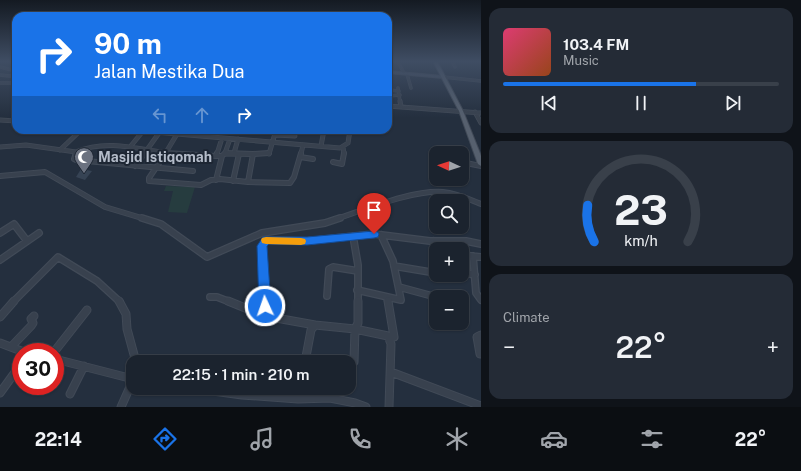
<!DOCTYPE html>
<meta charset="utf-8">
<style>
body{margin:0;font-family:"Public Sans",sans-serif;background:#242b36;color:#f1f3f6;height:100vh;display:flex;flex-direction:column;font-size:15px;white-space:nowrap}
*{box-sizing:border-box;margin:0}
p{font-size:13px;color:#a0a4aa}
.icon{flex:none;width:22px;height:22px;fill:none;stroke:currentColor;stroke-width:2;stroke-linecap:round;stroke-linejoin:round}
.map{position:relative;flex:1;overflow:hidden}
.side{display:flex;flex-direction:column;gap:8px;padding:8px;background:#0f1319;width:320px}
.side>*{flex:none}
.hud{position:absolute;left:12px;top:12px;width:380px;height:122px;border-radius:12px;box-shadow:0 1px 3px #0004,0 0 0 1px #39404a;background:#1a73e8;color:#fff;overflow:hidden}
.needle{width:26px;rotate:273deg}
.controls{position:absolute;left:429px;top:146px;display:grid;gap:8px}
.controls a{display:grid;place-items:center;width:40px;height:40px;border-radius:8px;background:#1b232e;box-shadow:0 1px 3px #0004,0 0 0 1px #39404a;font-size:20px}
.speed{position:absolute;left:12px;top:343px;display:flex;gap:8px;font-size:20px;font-weight:700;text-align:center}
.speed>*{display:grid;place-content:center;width:52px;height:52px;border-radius:50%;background:#1b232e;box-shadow:0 1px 3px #0004,0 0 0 1px #39404a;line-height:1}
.speed .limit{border:6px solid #d22;background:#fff;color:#111}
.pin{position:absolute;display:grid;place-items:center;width:34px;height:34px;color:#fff;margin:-41px -17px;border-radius:50% 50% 50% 0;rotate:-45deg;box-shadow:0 0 4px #0007}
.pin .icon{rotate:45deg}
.me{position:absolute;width:44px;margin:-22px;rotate:357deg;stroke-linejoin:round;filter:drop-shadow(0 0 3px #0008)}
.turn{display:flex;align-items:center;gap:14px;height:84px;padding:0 16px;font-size:18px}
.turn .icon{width:52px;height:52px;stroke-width:2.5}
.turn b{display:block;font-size:28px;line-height:34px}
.lanes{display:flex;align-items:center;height:38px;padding:0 16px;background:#0003;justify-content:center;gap:20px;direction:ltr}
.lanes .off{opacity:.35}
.big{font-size:30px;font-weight:600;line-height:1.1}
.side .card{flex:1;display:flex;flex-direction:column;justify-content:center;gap:6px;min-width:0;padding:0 14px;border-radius:12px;background:#242b36}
.side .dial{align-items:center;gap:0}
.dial svg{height:104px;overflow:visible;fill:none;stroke:#39404a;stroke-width:7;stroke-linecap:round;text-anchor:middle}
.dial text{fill:#f1f3f6;stroke:none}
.song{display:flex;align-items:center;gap:12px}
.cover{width:48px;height:48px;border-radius:6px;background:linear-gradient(135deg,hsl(340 70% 55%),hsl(20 70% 35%))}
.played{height:4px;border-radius:2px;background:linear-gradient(90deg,#1a73e8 70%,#39404a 70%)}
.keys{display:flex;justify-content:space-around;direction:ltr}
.heat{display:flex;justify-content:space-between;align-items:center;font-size:22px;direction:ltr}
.trip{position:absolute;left:126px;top:355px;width:230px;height:40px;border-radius:12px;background:#1b232e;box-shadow:0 1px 3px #0004,0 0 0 1px #39404a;font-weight:600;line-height:40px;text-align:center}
.tabs{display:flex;height:64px;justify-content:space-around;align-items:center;background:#0b0e12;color:#a0a4aa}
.tabs .icon{width:28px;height:28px}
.tabs .current{color:#1a73e8}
.tabs b{font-size:18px;color:#f1f3f6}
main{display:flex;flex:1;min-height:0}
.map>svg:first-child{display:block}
.green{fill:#263c3f}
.building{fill:#364354}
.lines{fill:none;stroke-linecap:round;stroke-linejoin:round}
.minor-far4-casing{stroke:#414a57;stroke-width:3.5}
.minor-far3-casing{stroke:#414a57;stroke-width:5}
.minor-far2-casing{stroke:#414a57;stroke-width:6}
.minor-far1-casing{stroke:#414a57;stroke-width:8}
.minor-casing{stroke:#414a57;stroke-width:9}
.secondary-casing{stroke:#414a57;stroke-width:2}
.primary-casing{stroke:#414a57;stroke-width:2}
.minor-far4{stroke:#38414e;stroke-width:2.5}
.minor-far3{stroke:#38414e;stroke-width:3.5}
.minor-far2{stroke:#38414e;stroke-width:4}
.minor-far1{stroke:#38414e;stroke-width:5.5}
.minor{stroke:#38414e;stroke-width:7}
.secondary{fill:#465061;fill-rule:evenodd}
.primary{fill:#56606e;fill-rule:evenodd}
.route{fill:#1a73e8;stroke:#114b97}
.slow{fill:#f59e0b}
.labels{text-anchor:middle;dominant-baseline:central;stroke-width:4;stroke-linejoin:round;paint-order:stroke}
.poi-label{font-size:14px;font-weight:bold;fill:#b4bcc9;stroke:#1d2633;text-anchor:start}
</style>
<main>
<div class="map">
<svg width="481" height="407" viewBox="0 0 481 407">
<rect width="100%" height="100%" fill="#242f3e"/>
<path class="green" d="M166 186 195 187 187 213 168 212 173 191H164Z"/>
<path class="building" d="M81 169 92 171 85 180 76 177Z"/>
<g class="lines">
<defs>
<path id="minor-far4" d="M392 61 398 62 404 73
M452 61 455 67
M0 67 16 71
M407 74 411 88
M0 75 10 76 16 73
M443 77 481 81
M0 83H16
M398 88 400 102
M388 90 399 91
M388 96 400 95"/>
<path id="minor-far3" d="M400 101 401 107
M388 106 481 113
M475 112 481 123
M0 120 16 121
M130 130 340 148 348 143 350 130
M275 135 295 136
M321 146 324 130
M0 147 26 145 76 152 75 154
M130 147 143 131
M343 147 344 154
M60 150 81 130
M76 152C107 138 142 150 175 154
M225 153 230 139
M234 153 238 139
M144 154 159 133
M165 154 177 134
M217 154 222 138
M224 154H249
M269 154 276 130
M301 154 303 145"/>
<path id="minor-far2" d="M76 153 74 159 76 160 193 171
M166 153 149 178V181L201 185 211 180 220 179 248 182 290 183 294 177 301 153
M166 153 216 156 217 153
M216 156H222L225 153 253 154
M300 157 313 159
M333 162 342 164 344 153
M466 163 481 166
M135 166 145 153
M0 176 45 172 105 207 145 219
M216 180 222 156
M233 181 239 154
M248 182 253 154 269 153
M336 219C367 209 412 190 443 192 456 193 469 199 481 204"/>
<path id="minor-far1" d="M142 218 161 224 207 257 262 233 325 223 340 218
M0 233 14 224 27 241
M353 236 358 265V302
M433 241 437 249
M462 255 481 257
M473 256 476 293 481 300
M0 260 39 233
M394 266 436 273
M462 272 475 275
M399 287 436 297
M357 290 401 300 393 261 381 235
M327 296 329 269 333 267 358 271
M210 297H217L230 302
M387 297 388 302
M13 302 58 257 97 281 120 302
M264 302 262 246 266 240 307 241 374 234 430 241H466L481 244"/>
<path id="minor" d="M119 301 126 314 127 329 136 362
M228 301 265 316 315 325
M264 301 265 316
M388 301 394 337 390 338
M0 317 14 301
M0 343 24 352
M11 347 31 326 33 323 31 319 34 316
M54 352 87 310
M480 354 477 337 481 335
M55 359 133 379
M305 362 311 330 315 325 355 329 388 336 391 344 389 407
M354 362 355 329 358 323V301
M391 372 481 406
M191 388 242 395 298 399 330 398 355 403 366 407
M0 393 21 364
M70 394 84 366
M298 399 300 388
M121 407 133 380"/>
<path id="secondary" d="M388 71 443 76 445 77 443 78 388 73Z"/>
<path id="primary" d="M433 61H437L463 111 481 156V166L478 164 459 111Z"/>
</defs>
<use href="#minor-far4" class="minor-far4-casing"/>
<use href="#minor-far3" class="minor-far3-casing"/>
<use href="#minor-far2" class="minor-far2-casing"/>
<use href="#minor-far1" class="minor-far1-casing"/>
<use href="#minor" class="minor-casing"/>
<use href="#secondary" class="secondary-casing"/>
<use href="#primary" class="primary-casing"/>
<use href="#minor-far4" class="minor-far4"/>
<use href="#minor-far3" class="minor-far3"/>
<use href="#minor-far2" class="minor-far2"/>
<use href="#minor-far1" class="minor-far1"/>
<use href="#minor" class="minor"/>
<use href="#secondary" class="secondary"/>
<use href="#primary" class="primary"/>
</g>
<linearGradient id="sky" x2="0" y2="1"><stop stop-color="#141a22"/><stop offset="0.52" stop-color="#3f4d63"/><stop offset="1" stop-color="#3f4d63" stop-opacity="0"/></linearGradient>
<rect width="481" height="118" fill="url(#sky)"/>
<path class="route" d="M374 231 378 232 379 234 378 237 374 238 307 245 269 244 267 246 271 306 269 310 265 312 260 310 259 306 257 246 263 237H307Z"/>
<path class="slow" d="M266 237 301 238 305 239 306 241 305 244 301 245 266 244 262 243 261 240 262 238Z"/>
<defs>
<symbol id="mosque-pin" viewBox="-11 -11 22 30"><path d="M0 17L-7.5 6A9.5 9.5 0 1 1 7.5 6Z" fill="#6b7280" stroke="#1d2633"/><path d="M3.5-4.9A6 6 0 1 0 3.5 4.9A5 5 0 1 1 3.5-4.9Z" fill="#fff"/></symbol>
</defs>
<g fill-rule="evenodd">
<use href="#mosque-pin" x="73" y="146" width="22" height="30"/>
</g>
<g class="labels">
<g class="poi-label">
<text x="98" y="157">Masjid Istiqomah</text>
</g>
</g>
</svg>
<div class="controls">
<a><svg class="needle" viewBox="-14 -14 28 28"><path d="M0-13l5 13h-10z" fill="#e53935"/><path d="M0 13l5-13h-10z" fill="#a0a4aa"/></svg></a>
<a><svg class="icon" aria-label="search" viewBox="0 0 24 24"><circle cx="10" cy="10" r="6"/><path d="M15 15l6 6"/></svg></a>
<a>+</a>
<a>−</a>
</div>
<div class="speed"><div class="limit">30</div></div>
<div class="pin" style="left:374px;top:234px;background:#d93025"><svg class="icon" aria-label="arrive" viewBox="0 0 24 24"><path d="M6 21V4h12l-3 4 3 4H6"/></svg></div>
<svg class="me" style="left:265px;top:306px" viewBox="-20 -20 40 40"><circle r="17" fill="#1a73e8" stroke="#fff" stroke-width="3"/><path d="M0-11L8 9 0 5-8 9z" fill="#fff"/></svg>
<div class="trip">22:15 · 1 min · 210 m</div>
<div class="hud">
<div class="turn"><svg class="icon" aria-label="right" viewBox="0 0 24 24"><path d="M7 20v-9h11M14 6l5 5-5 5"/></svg><div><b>90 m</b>Jalan Mestika Dua</div></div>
<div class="lanes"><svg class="icon off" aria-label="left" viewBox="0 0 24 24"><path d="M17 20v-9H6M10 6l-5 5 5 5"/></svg><svg class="icon off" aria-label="ahead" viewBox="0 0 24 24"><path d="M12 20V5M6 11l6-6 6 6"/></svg><svg class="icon" aria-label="right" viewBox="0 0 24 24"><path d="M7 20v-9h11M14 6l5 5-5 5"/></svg></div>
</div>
</div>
<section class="side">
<div class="card">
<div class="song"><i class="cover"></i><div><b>103.4 FM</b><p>Music</p></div></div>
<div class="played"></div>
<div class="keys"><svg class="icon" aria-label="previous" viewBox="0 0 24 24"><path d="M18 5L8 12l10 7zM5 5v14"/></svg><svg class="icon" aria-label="pause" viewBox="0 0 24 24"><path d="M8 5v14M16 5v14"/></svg><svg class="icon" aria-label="next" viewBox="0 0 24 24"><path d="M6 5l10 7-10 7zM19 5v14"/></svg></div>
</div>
<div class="card dial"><svg viewBox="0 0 100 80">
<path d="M14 69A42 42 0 1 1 86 69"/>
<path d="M14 69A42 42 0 0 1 9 41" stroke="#1a73e8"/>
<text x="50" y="56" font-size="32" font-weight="700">23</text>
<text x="50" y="72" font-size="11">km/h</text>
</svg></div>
<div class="card"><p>Climate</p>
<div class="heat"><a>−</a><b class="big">22°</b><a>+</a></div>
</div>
</section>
</main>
<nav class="tabs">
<b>22:14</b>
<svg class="icon current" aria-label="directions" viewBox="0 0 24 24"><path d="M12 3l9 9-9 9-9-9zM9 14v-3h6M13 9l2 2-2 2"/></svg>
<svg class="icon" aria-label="music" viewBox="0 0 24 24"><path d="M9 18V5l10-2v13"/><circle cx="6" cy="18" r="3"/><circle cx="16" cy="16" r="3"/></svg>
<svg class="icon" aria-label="phone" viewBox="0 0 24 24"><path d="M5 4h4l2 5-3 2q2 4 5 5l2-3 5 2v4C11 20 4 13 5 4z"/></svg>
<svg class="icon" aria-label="climate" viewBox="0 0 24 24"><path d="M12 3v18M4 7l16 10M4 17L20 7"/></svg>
<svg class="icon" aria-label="car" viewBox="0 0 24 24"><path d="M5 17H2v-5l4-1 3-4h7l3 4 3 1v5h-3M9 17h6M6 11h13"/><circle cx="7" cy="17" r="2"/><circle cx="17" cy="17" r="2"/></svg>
<svg class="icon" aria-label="filters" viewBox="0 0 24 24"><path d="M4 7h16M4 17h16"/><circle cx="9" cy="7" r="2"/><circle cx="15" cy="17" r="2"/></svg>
<b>22°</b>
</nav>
